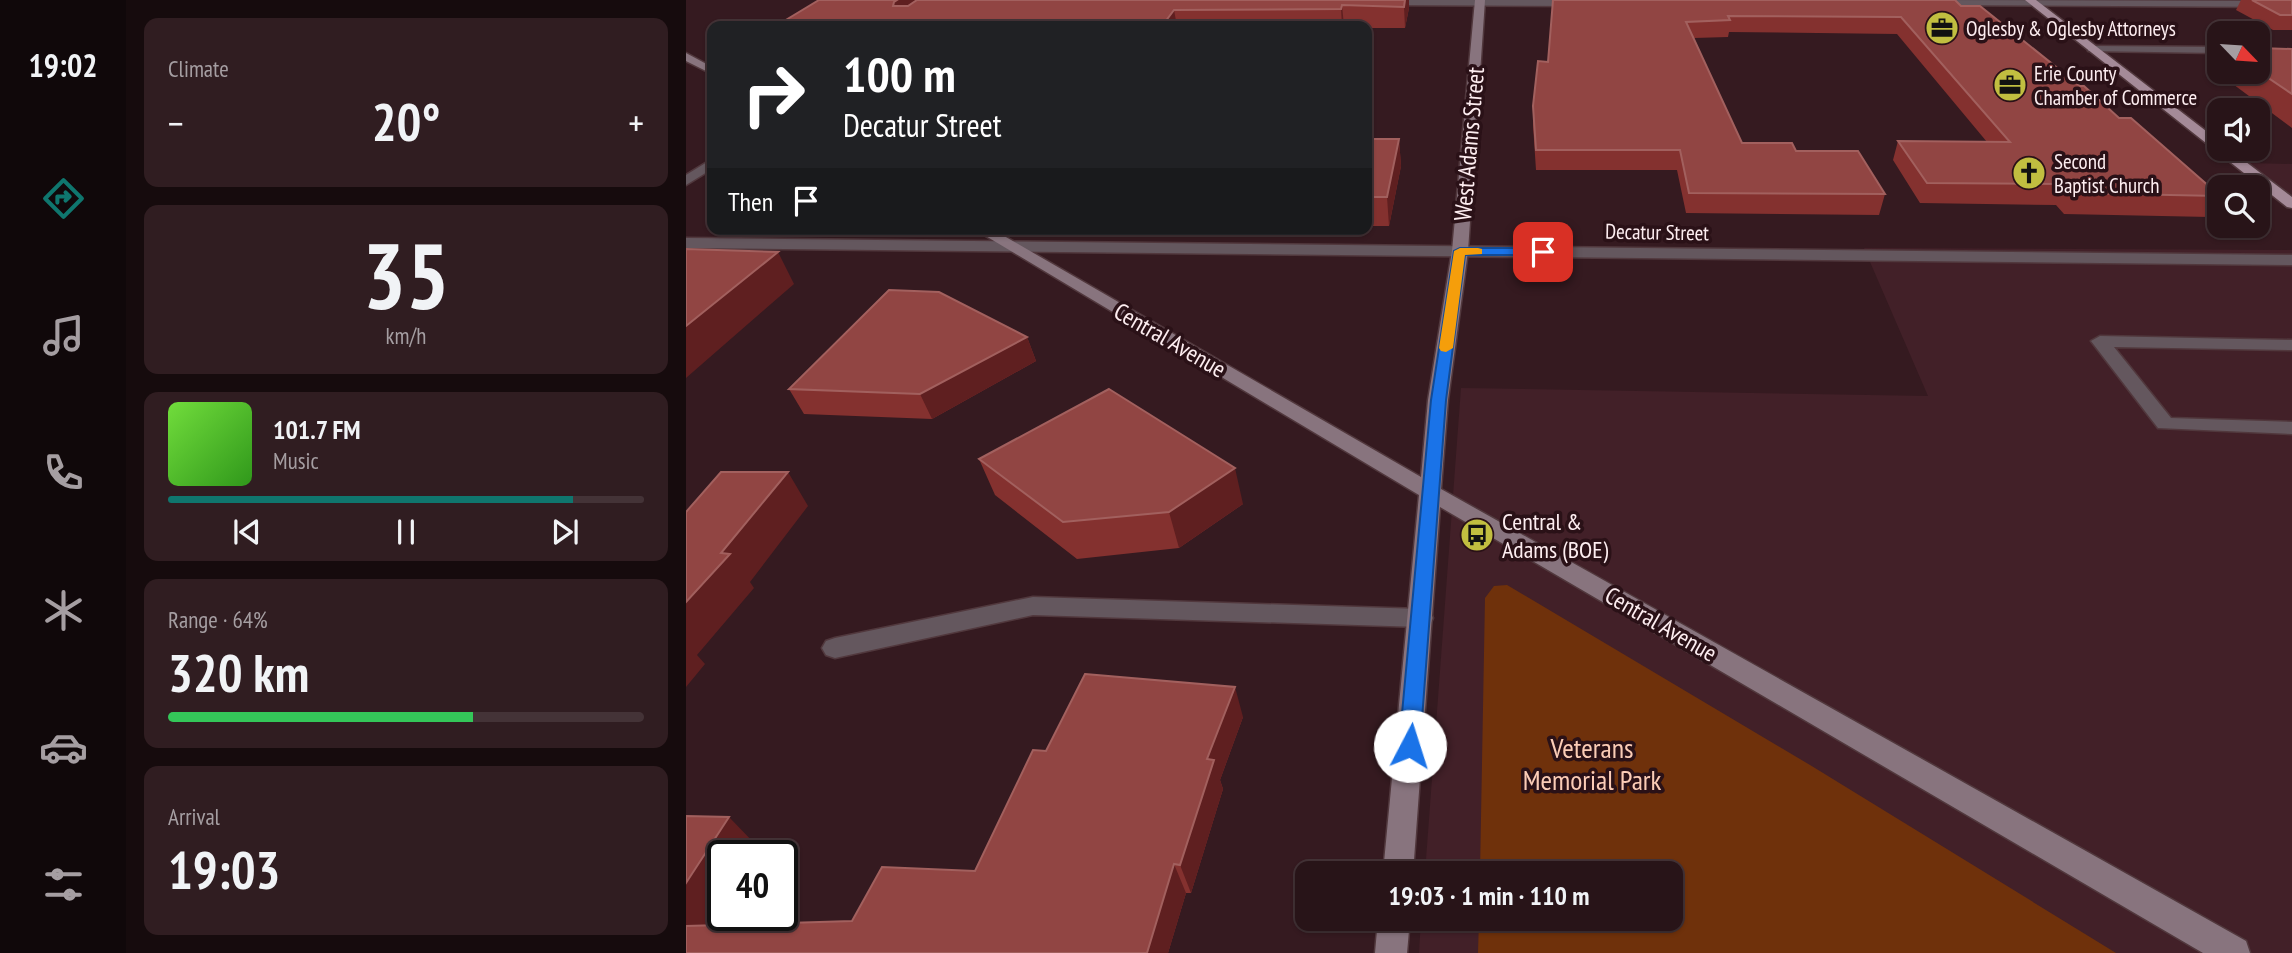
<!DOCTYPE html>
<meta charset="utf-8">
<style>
body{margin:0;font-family:"PT Sans Narrow",sans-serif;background:#301d21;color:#f1f3f6;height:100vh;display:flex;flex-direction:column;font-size:26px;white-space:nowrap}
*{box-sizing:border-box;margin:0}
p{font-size:23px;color:#a59ea2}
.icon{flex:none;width:38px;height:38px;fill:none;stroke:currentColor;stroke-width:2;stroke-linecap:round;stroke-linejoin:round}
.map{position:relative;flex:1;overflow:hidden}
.side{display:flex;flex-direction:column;gap:18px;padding:18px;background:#160b0d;width:560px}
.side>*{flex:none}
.hud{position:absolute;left:21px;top:21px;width:665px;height:214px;border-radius:14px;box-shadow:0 2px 5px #0004,0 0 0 2px #443337;background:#202124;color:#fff;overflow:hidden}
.needle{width:46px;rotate:115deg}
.tools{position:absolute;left:1521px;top:21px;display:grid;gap:14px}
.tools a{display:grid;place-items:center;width:63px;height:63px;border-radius:14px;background:#281418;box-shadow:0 2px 5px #0004,0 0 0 2px #443337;font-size:35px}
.speed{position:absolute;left:21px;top:840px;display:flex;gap:14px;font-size:35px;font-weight:700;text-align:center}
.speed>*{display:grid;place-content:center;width:91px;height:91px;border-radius:50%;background:#281418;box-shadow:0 2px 5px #0004,0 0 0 2px #443337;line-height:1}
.speed .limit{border:4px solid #111;border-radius:10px;background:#fff;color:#111}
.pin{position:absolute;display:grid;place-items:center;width:60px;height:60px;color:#fff;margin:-30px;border-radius:14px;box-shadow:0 4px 10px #0006}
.me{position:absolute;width:77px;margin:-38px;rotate:5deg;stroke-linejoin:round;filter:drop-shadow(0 0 5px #0008)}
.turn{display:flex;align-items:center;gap:24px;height:147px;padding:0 21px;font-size:32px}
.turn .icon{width:91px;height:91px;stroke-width:2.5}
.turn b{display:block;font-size:49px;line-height:60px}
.then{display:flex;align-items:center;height:66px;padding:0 21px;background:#0003;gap:14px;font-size:26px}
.big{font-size:52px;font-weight:700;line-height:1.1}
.side .card{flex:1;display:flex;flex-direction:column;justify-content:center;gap:10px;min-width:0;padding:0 24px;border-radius:14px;background:#301d21}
.side .dial{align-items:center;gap:0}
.dial b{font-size:91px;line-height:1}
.song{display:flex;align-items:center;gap:21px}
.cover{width:84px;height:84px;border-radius:10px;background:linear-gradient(135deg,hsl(100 70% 55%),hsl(110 70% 35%))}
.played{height:7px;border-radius:4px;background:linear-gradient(90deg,#0f766e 85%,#443337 85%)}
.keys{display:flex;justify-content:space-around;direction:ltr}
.heat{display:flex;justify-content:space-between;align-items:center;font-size:38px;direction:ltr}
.charge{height:10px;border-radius:5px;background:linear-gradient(90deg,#34c759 64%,#443337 0)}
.trip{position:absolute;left:609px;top:861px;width:388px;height:70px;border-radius:14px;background:#281418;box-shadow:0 2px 5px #0004,0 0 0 2px #443337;font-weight:700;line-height:70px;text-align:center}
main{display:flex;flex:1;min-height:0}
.dock{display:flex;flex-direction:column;width:126px;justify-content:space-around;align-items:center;background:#10080a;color:#a59ea2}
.dock .icon{width:49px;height:49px}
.dock .selected{color:#0f766e}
.dock b{font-size:32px;color:#f1f3f6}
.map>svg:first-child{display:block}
.built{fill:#422028}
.green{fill:#6f310b}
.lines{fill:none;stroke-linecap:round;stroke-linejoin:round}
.lane-casing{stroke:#51383d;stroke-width:3}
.street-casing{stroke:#51383d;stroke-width:3}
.secondary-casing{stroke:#51383d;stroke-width:3}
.primary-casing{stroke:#51383d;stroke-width:3}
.lane{fill:#64575e;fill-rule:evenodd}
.street{fill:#64575e;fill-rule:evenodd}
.secondary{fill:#88747e;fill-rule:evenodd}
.primary{fill:#a48a98;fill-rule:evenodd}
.wall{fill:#84312f}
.shaded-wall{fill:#5f1f20}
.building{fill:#914543;stroke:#a2605e;stroke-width:2}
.route{fill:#1a73e8;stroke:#114b97;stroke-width:2}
.slow{fill:#f59e0b}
.labels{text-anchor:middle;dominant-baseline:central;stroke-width:7;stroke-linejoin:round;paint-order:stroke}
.far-poi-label{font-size:21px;fill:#fdedf0;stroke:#2a1117;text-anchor:start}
.far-street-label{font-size:21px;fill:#fdedf0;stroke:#2a1117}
.street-label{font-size:24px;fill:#fdedf0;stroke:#2a1117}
.poi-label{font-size:24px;fill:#fdedf0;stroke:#2a1117;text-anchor:start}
.near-park-label{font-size:28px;fill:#fbccb6;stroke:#2a1117}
</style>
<main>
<nav class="dock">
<b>19:02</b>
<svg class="icon selected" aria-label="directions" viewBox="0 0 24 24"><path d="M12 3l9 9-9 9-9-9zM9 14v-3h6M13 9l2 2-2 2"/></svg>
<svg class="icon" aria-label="music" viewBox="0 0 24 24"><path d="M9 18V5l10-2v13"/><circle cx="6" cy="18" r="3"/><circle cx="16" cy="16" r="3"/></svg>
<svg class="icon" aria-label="phone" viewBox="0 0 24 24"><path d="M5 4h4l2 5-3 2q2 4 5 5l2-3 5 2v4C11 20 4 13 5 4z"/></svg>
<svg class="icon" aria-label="climate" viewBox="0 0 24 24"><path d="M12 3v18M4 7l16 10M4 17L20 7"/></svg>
<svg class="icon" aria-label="car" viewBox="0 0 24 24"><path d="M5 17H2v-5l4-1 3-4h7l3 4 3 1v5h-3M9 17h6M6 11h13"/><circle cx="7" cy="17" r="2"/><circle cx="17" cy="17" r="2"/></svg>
<svg class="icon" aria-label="filters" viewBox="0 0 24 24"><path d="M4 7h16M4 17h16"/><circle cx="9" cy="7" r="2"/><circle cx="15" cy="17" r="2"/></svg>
</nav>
<section class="side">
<div class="card"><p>Climate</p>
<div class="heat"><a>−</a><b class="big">20°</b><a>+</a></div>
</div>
<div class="card dial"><b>35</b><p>km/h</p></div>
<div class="card">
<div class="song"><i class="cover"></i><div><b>101.7 FM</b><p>Music</p></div></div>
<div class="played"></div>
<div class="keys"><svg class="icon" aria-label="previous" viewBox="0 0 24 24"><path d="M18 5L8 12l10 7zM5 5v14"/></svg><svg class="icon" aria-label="pause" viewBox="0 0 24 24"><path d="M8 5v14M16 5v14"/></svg><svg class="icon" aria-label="next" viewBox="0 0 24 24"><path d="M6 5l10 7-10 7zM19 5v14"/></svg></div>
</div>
<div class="card"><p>Range · 64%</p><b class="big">320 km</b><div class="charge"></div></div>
<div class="card"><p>Arrival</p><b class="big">19:03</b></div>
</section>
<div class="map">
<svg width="1606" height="953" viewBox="0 0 1606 953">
<rect width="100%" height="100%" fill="#351a20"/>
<path class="built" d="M1562 163 1606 164V197Z
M1178 248 1606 250V953H733L735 919H985V873H739L775 388 1242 396Z"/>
<path class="green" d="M821 585 1124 765 1430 953H792L793 919H985V873H794L799 598 808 586Z"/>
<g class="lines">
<defs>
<path id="lane" d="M1406 46 1533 47V53L1402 51V47Z
M1414 336 1606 340V350L1428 347 1485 418 1606 422V434L1472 428 1405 341Z
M347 597 735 609 744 611 747 618 744 625 735 627 347 615 149 658 140 655 136 648 140 641 149 638Z"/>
<path id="street" d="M692 0H894L899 3 894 6 695 5 692 4Z
M1242 0 1606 1V7L1245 5 1242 4Z
M26 159V169L0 185V175Z
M0 238 1606 255V265L0 248Z"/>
<path id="secondary" d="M789 0H799L782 251 762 400 755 489 1560 941 1564 953H1517L754 507 727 873H697L733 495 288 229H306L735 477 742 400 766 251Z
M0 53 26 67V74L0 61Z
M692 919H724L721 953H689Z"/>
<path id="primary" d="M1339 0H1350L1533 141V149H1543L1606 197V208L1601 207Z"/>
</defs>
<use href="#lane" class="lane-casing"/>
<use href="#street" class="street-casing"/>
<use href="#secondary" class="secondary-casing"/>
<use href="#primary" class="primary-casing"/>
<use href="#lane" class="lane"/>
<use href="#street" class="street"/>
<use href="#secondary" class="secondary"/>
<use href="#primary" class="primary"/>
</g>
<path class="wall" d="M133 0H723V8L719 28H681V26H90Z
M867 0 1275 6 1433 118 1533 195V199L1524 217 1378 214 1370 205 1234 203 1207 160 1212 141 1301 142 1211 34 1043 32 1042 37 1008 38 1056 143 1110 151 1199 194 1193 215 1000 213 991 170H850L847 125V106L862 62Z
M1555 0H1606V30H1587L1550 10Z
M1572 48 1606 49V128L1528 70 1533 60V72H1572Z
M681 139H713L715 166 703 226H681Z
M341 337 350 361 246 419 118 414 103 389Z
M293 459 557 504 493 548 391 559 309 495Z
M557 717 534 780 537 789 505 893H500L482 953H0L71 846 22 925 166 921 289 871 360 751Z"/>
<path class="shaded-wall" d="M211 0H249L215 24 207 6 208 2Z
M719 0H723V8L719 28 718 7Z
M656 5 658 26H656L655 9Z
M488 10 491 26H476Z
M713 139 715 166 703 226 701 197Z
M92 252 108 284 0 378V326Z
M341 337 350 361 246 419 234 394Z
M549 468 557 504 493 548 483 512Z
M102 472 122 506 64 582 68 588 11 655 19 664 0 687V602L35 553Z
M549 687 557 717 534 780 537 789 505 893 494 865 521 759Z
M43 817 71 846 65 856H37V901L5 953 0 950V883Z
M488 864 500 893 482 953H461Z"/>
<path class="building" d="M133 0H211L208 2 207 6H222L231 0H719L718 7 656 5 655 9 488 10 476 26H90Z
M867 0H1269L1275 6H1294L1394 86H1398L1433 118H1445L1533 195V196L1386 193 1378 184 1241 183 1212 141 1324 142 1215 17 1042 16 1044 20 1000 22 1056 143H1106L1110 151H1172L1199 194 1003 193 994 150H850L847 106 852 61 862 62Z
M1566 0H1606V15H1594Z
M1572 48 1606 49V94L1572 71Z
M681 139H713L701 197H681Z
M0 249 92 252 0 326Z
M203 290 253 292 341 337 234 394 103 389Z
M423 389 549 468 483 512 377 522 293 459Z
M35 472H102L35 553 44 554 0 602V512Z
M399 674 549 687 521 759 528 760 494 865 488 864 461 953H0V926L166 921 196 867 289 871 347 750 360 751Z
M0 816 43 817 0 883Z"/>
<path class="route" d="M857 248 863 252 861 255H779L760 400 734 746 731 752 724 754 716 752 713 746 745 400 768 251 774 248Z"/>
<path class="slow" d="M792 248 796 249V254L779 255 767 348 760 352 755 351 753 348 768 251 774 248Z"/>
<defs>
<symbol id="office-disc" viewBox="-11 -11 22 22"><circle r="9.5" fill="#c1be40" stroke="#2a1117"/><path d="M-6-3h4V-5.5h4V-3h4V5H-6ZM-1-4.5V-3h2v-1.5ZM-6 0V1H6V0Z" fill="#111"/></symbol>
<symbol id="church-disc" viewBox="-11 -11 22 22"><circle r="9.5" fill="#c1be40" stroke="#2a1117"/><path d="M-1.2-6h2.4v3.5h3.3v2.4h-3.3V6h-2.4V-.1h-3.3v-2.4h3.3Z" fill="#111"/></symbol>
<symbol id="bus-disc" viewBox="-11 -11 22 22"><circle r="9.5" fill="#c1be40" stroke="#2a1117"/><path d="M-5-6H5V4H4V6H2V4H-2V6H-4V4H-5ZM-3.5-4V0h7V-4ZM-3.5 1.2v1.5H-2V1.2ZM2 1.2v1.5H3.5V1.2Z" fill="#111"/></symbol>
</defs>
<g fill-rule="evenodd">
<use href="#office-disc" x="1237" y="9" width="38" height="38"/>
<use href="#office-disc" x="1305" y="66" width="38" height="38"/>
<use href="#church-disc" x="1324" y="154" width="38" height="38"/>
<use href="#bus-disc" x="772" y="516" width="38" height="38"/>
</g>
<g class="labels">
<g class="far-poi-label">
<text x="1280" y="28">Oglesby &amp; Oglesby Attorneys</text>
<text x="1348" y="73">Erie County<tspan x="1348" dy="24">Chamber of Commerce</tspan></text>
<text x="1368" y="161">Second<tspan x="1368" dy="24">Baptist Church</tspan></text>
</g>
<g class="far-street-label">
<text transform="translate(971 232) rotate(1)">Decatur Street</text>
</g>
<g class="street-label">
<text transform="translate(783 144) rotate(-85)">West Adams Street</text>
<text transform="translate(484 340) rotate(30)">Central Avenue</text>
<text transform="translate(975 624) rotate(30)">Central Avenue</text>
</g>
<g class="poi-label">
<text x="816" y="521">Central &amp;<tspan x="816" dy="28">Adams (BOE)</tspan></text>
</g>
<g class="near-park-label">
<text x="906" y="747">Veterans<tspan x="906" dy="32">Memorial Park</tspan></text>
</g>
</g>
</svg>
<div class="tools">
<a><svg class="needle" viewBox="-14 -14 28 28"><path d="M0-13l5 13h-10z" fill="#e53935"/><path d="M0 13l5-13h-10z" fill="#a59ea2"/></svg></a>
<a><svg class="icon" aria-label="sound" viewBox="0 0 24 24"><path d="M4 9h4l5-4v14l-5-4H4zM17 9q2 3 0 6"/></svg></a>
<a><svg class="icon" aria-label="search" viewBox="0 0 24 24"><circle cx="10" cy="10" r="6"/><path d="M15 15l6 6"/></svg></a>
</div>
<div class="speed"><div class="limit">40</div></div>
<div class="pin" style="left:857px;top:252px;background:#d93025"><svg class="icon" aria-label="arrive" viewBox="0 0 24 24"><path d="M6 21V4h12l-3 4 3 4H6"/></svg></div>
<svg class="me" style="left:724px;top:746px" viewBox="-20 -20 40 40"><circle r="19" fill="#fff"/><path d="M0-13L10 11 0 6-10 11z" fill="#1a73e8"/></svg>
<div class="trip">19:03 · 1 min · 110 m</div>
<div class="hud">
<div class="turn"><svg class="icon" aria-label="right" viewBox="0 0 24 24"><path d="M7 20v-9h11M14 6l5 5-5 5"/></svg><div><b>100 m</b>Decatur Street</div></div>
<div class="then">Then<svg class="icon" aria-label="arrive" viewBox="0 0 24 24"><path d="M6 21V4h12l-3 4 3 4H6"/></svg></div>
</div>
</div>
</main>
